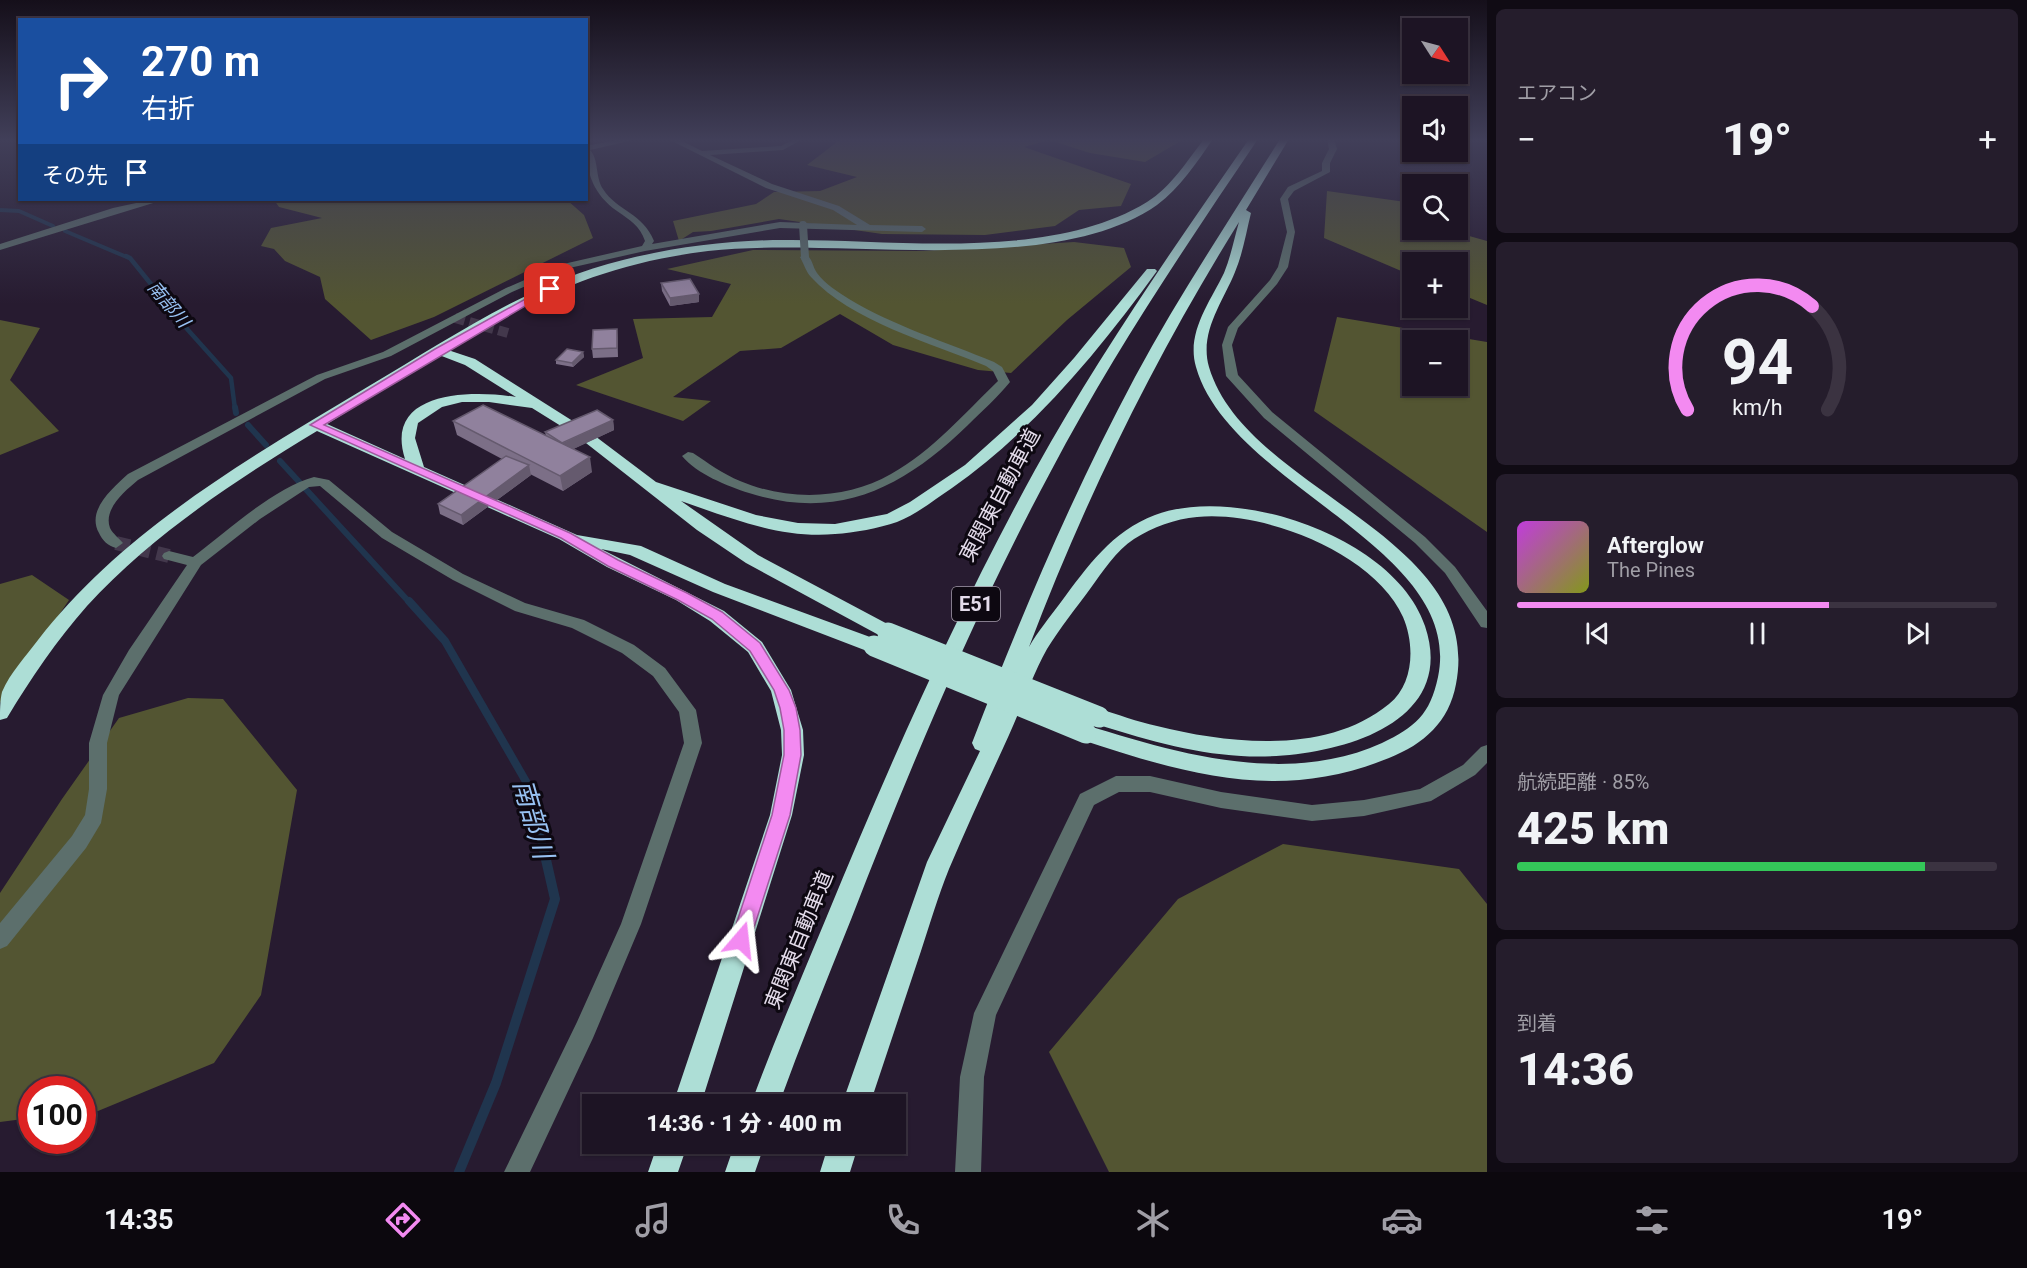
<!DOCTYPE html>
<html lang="ja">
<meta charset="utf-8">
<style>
body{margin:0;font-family:Roboto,"Noto Sans JP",sans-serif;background:#251d2c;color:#f1f3f6;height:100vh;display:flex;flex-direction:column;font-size:22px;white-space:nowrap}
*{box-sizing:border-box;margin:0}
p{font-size:20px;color:#a09ea6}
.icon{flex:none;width:33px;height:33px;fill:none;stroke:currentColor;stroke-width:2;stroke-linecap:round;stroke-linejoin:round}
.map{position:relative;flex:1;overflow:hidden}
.panel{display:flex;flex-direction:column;gap:9px;padding:9px;background:#100b14;width:540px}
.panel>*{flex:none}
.guide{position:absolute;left:18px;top:18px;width:570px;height:183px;border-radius:0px;box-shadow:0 2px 4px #0004,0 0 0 2px #3b3341;background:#1a4fa0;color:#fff;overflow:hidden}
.needle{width:39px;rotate:126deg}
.fabs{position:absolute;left:1402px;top:18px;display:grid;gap:12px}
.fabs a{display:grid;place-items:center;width:66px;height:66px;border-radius:0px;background:#1d1424;box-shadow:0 2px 4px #0004,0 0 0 2px #3b3341;font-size:30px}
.speed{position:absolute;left:18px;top:1076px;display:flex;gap:12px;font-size:30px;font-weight:700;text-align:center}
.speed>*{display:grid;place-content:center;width:78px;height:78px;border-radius:50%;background:#1d1424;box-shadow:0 2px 4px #0004,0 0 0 2px #3b3341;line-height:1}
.speed .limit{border:9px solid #d22;background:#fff;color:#111}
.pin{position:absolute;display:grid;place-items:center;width:51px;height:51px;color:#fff;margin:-26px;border-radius:12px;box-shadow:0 3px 9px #0006}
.me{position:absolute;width:66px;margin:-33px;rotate:17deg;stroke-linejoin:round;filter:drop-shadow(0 0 4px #0008)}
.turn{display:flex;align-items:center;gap:21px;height:126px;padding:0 24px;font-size:27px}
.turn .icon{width:78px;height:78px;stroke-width:2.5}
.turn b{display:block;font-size:42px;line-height:51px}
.then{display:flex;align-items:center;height:57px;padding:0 24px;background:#0003;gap:12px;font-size:22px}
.big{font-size:45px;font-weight:800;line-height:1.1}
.panel .card{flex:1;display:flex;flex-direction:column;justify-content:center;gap:9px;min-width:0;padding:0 21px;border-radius:9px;background:#251d2c}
.panel .dial{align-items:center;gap:0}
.dial svg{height:156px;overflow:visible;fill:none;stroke:#3b3341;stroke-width:7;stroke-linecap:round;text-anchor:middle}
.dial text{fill:#f1f3f6;stroke:none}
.song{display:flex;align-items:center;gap:18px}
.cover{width:72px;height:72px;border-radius:9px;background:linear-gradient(135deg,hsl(290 70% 55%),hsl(70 70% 35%))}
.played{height:6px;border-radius:3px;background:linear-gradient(90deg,#f38af1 65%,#3b3341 65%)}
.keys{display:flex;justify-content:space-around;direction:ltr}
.heat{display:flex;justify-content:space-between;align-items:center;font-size:33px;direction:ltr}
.charge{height:9px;border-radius:4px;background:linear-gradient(90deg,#34c759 85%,#3b3341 0)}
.trip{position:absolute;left:582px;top:1094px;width:324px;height:60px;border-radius:0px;background:#1d1424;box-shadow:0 2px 4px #0004,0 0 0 2px #3b3341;font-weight:800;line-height:60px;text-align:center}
.dock{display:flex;height:96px;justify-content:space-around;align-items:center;background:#0c080e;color:#a09ea6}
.dock .icon{width:42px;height:42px}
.dock .current{color:#f38af1}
.dock b{font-size:27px;color:#f1f3f6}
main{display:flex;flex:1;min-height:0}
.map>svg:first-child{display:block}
.forest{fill:#535532;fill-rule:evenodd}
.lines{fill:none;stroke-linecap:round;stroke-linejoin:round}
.stream-far4{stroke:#20354e;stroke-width:4}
.stream-far3{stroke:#20354e;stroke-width:4.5}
.stream-far2{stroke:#20354e;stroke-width:6}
.stream-far1{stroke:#20354e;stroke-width:8}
.stream{stroke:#20354e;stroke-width:10}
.minor-tunnel-far1{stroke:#43384c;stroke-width:10;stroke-dasharray:10 5;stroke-linecap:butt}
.minor-tunnel{stroke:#43384c;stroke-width:14;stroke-dasharray:14 7;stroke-linecap:butt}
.minor{fill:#5c6f6c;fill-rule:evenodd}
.highway{fill:#added6;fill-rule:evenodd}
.minor-bridge{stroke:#5c6f6c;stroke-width:8}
.highway-bridge{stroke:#added6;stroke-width:21}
.wall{fill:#7c6f87}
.shaded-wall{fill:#655a6e}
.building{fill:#90819d;stroke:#655a6e;stroke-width:1.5}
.route{fill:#f38af1;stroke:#9e5a9d;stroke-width:1.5}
.labels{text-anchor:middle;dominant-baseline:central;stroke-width:6;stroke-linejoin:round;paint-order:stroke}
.far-water-label{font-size:18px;font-style:italic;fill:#98c2f3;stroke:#0d0811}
.shield{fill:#0d0811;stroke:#a49caa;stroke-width:1.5}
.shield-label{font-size:20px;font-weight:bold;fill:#e4dceb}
.street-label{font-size:21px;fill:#e4dceb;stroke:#0d0811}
.near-water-label{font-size:27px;font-style:italic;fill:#98c2f3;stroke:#0d0811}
</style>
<main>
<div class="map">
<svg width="1487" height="1172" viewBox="0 0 1487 1172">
<rect width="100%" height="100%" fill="#271b30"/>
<path class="forest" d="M841 139H1184L1145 162 1090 153 1049 140 1024 147 1131 184 1121 206 1079 210 1055 226 985 235 882 234 779 219 711 231 693 232 679 241 673 221 756 204 774 192 820 191 857 177 807 165Z
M1327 191 1413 203V230H1448L1487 241V305L1458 293V262H1413V276L1324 238Z
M274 200H567L584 215 593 238 434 317 371 340 325 299 320 277 285 261 274 249 261 246 271 228 322 218 279 207Z
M1074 242 1124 248 1131 267 1067 320 1011 373 978 370 893 345 840 314 781 348 740 351 673 397 711 401 683 421 576 385 643 358 633 319 712 317 731 284 667 269 753 250 923 251Z
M1337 317 1487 342V532L1314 411ZM1458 340V386H1413V340Z
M0 320 40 328 10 380 59 431 0 455Z
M32 575 69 600 0 703V584Z
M188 698 223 699 297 790 261 995 214 1063 98 1111 83 1113 82 1089H32L31 1118 0 1122V893L62 799 119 718Z
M1283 844 1459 869 1487 904V1172H1109L1049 1052 1178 899Z"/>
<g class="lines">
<path class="stream-far4" d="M0 210 19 211 53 226
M65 231 129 258"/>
<path class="stream-far3" d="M126 256 130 258 188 330 231 378 235 409"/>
<path class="stream-far2" d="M235 407 236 413
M248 425 266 445
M280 461 410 603"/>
<path class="stream-far1" d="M409 601 445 641 528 785 544 852"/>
<path class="stream" d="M459 1172 496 1083 555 899 544 851"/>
<path class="minor-tunnel-far1" d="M455 318 508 333"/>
<path class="minor-tunnel" d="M116 543 169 556"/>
<path class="minor" d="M621 139H638L590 150C599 159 595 177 603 189 617 211 643 213 654 241L652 244 780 222 857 225 833 210 766 188 668 139H678L702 151 781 146 794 139H803L783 150 710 155 772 184 839 206 870 225 922 226 926 229 922 232 780 228 645 251 565 269 512 292 391 356 325 379 138 480C125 491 103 509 110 528 113 534 119 538 123 543L116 548C108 546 102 540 99 533 86 510 113 488 128 474L317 375 383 352 506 288 559 265 642 246 645 241C640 226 630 220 617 211 594 195 586 173 586 146Z
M1327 139H1334L1337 149 1330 163V172L1294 191 1288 199 1295 232 1288 267 1277 284 1238 328 1232 345 1238 375 1272 412 1425 537 1455 567 1487 611V628L1481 627 1445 573 1415 543 1264 418 1226 376 1222 345 1228 327 1270 280 1278 267 1287 232 1280 199 1288 187 1322 171V163L1329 149Z
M150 200H163L0 250V244L113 208Z
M805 254C813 258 812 266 817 273 825 284 838 292 849 299 894 326 946 342 994 362L1002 367 1010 382C998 397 982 411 968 425 905 486 840 522 749 493 727 486 697 474 682 456L688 452 693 453C708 463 723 474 740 481 787 501 846 500 891 474 932 451 964 414 998 381L993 371 986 366C933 344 849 320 811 277 806 272 804 264 800 257Z
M314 477 329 480 392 532 463 574 525 603 584 620 634 645 665 668 696 710 702 743 641 924 593 1038 530 1172H504L577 1022 621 924 684 743 679 712 653 676 622 653 572 628 515 611 453 580 382 538 320 486 309 487 260 519 201 565 119 695 107 743V789L101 823 86 848 7 946 0 949V923L72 836 85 815 89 789V743L103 695 129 650 187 565 164 559 162 556 164 553 169 551 193 557C226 532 275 487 314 477Z
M1487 745V763L1475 775 1431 801 1364 816 1312 821 1221 808 1150 792H1119L1094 805 996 1015 984 1077 981 1172H955L960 1077 974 1013 1080 794 1116 776H1150L1221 792 1312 805 1364 800 1420 789 1463 765 1481 747Z"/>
<path class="highway" d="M1204 139H1213C1197 162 1180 188 1157 205 1051 279 836 236 708 251 604 264 536 296 448 350L475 359 587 430 656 482 756 515 798 523 835 524 887 514 910 502 965 465 1032 405 1074 358 1147 269H1155L1157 271C1099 351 1033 431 952 488 934 500 917 514 897 522 879 528 854 533 835 534 782 539 730 518 681 501L758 555 895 628 897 633 895 638 888 640 746 563 697 530 577 436 532 408 489 402H462L442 407 418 423 415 438 424 467 577 535 641 546 725 584 881 641 884 646 881 651 874 653 867 651 713 592 630 555 601 549 724 611 762 642 791 690 803 730 804 755 792 815 701 1104H673L770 815 782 755 781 730 771 691 748 652 710 621 676 600 607 567 559 539 317 431C236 480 152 535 87 606 57 640 31 678 7 718L0 720C0 711 0 700 2 692 10 673 26 656 38 640 124 529 251 457 369 386 451 338 529 283 623 260 675 247 730 240 784 240 895 239 1049 262 1147 202 1171 187 1187 161 1204 139ZM439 355 465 365 516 397C472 390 383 390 405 459L327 424Z
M1249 139H1258C1185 247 1112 355 1051 471 974 614 911 765 852 917 827 979 802 1041 779 1104H751C774 1041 801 979 827 916 889 765 956 614 1035 470 1099 355 1174 247 1249 139Z
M1280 139H1289L1246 210 1251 213C1246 233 1243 253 1235 272 1223 302 1199 332 1209 367 1246 492 1485 534 1456 684 1449 722 1424 744 1389 758 1279 803 1186 774 1079 739L1075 733 1079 727 1086 725C1179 754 1287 786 1382 743 1415 727 1430 715 1438 677 1465 547 1230 487 1196 367 1186 333 1210 302 1224 273 1231 256 1234 239 1239 222 1155 357 1085 499 1029 647 1038 631 1050 617 1061 602 1087 567 1112 531 1155 515 1237 484 1396 538 1425 626 1461 733 1316 761 1241 756 1189 753 1141 738 1092 723L1089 717 1092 711 1099 709C1118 714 1137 722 1157 726 1229 744 1327 755 1389 704 1414 684 1415 645 1403 617 1375 553 1263 510 1197 517 1175 519 1153 527 1134 539 1116 551 1103 571 1090 589 1076 608 1060 628 1047 649 1032 676 1022 706 1009 735 989 779 968 824 949 869 938 896 930 924 921 951 904 1002 887 1053 870 1104H842L927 862 980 751 975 749 972 743C1020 618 1072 495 1135 377 1179 295 1231 218 1280 139Z
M658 1143H688L678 1172H648Z
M735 1143H765L755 1172H725Z
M829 1143H859L850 1172H820Z"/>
<path class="minor-bridge" d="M803 225 805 257"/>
<path class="highway-bridge" d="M888 633 1099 717
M874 646 1086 733"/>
</g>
<path class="wall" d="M661 283 699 294V302L670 306 662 291Z
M618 338V357L593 358 592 349Z
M583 352 584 357 573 367 556 364V360Z
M613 420 614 430 573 449 592 472 563 491 530 474 531 475 463 525 440 514 438 504 502 459 457 435 453 421 546 436 545 432Z"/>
<path class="shaded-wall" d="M699 294V302L670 306V298Z
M617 329 618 338V357L617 348Z
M583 352 584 357 573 367 572 363Z
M613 420 614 430 563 454 561 444Z
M590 457 592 472 563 491 560 476Z
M529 465 531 475 463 525 461 515Z"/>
<path class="building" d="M690 279 699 294 670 298 661 283Z
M617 329V348L592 349 593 330Z
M567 349 583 352 572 363 556 360Z
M483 405 590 457 560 476 453 421Z
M597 410 613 420 562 443 545 432Z
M506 456 529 465 461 515 438 504Z"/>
<linearGradient id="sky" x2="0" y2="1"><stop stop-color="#150f1a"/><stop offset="0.46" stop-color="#413f59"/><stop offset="1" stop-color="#413f59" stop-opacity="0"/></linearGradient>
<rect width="1487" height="304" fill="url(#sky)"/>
<path class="route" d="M547 287 554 289 324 425 570 533 618 560 687 593 722 612 760 643 789 690 796 708 800 730 801 755 790 815 750 940 748 947 741 949 734 947 731 940 772 815 784 755V730L780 708 774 690 750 651 712 619 678 600 608 566 561 538 310 425 435 349Z"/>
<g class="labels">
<g class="far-water-label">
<text transform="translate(169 304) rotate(50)">南部川</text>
</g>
<rect class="shield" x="952" y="587" width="48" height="34" rx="4.5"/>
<g class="shield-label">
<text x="976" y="604">E51</text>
</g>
<g class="street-label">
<text transform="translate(1000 495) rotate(-62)">東関東自動車道</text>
<text transform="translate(799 940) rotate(-68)">東関東自動車道</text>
</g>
<g class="near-water-label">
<text transform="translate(533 819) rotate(74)">南部川</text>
</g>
</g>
</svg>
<div class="fabs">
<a><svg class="needle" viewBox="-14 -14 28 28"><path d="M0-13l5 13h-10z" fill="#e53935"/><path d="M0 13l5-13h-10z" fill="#a09ea6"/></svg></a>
<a><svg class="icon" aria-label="sound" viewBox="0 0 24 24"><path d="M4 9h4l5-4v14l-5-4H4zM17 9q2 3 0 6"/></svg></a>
<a><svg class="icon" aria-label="search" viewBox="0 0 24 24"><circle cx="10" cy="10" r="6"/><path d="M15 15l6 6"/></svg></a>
<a>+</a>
<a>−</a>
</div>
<div class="speed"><div class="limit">100</div></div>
<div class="pin" style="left:550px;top:289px;background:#d93025"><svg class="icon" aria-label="arrive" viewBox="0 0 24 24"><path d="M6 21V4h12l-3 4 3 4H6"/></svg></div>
<svg class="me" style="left:741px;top:940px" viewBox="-20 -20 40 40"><path d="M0-17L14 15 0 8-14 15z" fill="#f38af1" stroke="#fff" stroke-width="4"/></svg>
<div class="trip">14:36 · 1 分 · 400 m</div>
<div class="guide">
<div class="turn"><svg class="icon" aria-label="right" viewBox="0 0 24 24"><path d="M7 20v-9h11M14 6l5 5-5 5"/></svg><div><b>270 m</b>右折</div></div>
<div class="then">その先<svg class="icon" aria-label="arrive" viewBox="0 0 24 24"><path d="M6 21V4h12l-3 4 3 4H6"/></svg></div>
</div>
</div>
<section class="panel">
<div class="card"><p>エアコン</p>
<div class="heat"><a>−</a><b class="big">19°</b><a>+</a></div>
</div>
<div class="card dial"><svg viewBox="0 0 100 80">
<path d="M14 69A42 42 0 1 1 86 69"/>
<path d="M14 69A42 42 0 0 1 78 16" stroke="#f38af1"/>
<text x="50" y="56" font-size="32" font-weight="700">94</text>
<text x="50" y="72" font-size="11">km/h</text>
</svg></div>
<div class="card">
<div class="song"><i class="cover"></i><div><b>Afterglow</b><p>The Pines</p></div></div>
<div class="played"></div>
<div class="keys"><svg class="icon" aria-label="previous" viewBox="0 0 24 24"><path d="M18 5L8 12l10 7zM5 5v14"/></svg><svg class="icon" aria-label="pause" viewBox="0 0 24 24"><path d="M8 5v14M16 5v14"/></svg><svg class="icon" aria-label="next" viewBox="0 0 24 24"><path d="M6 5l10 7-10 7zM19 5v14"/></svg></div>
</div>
<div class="card"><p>航続距離 · 85%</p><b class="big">425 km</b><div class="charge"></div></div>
<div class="card"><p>到着</p><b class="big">14:36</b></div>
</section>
</main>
<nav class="dock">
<b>14:35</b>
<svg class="icon current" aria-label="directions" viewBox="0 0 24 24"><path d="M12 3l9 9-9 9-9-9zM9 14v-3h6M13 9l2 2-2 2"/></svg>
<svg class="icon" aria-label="music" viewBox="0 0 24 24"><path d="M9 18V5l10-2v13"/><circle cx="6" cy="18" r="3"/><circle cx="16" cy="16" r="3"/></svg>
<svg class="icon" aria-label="phone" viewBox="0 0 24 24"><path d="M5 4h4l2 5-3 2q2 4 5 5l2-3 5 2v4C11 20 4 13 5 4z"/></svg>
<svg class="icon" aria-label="climate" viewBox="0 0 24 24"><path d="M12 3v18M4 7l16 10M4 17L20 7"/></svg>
<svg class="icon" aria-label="car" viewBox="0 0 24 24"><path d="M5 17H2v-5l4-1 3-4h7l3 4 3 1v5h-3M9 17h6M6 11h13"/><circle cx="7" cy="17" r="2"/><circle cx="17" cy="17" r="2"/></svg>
<svg class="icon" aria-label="filters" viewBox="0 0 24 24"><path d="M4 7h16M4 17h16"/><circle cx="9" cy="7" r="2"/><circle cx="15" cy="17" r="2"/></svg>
<b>19°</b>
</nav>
